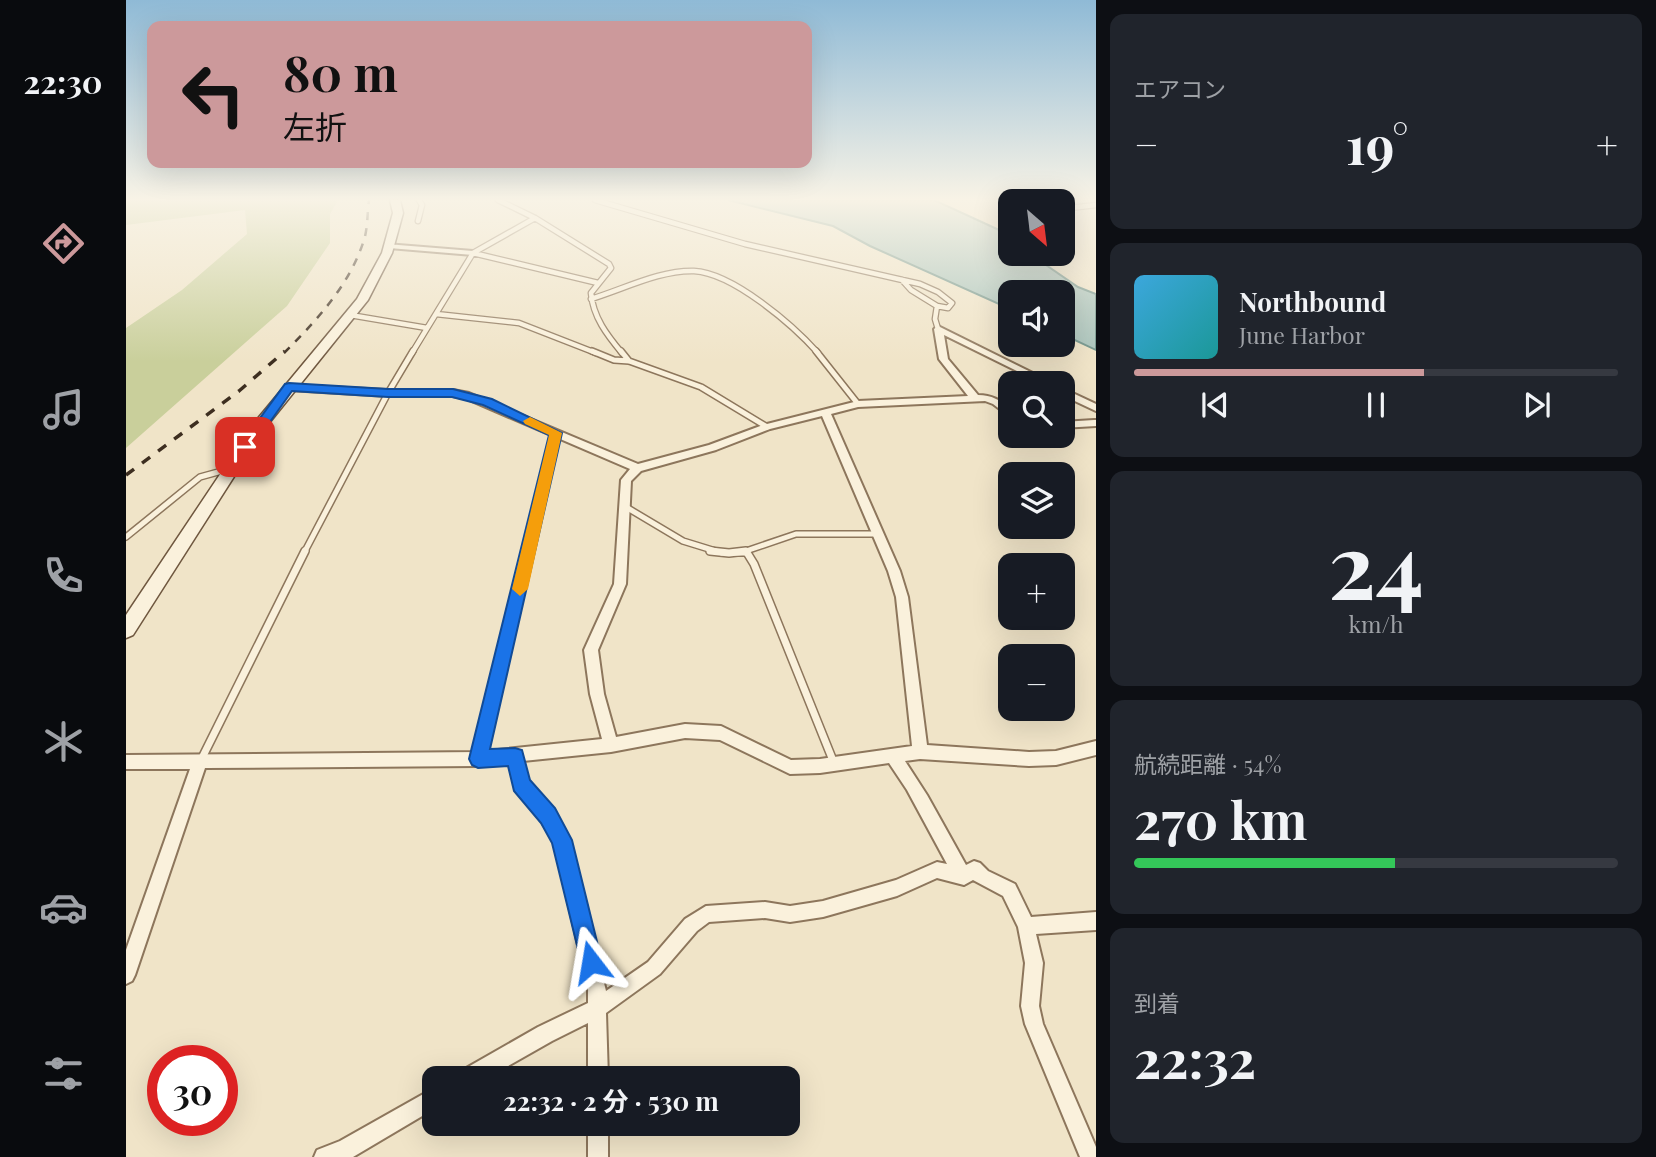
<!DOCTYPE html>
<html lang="ja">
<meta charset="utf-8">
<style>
body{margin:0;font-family:"Playfair Display","Noto Sans JP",serif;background:#20242c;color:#f1f3f6;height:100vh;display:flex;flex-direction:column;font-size:26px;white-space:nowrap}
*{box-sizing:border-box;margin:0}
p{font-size:23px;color:#9ea1a6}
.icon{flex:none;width:38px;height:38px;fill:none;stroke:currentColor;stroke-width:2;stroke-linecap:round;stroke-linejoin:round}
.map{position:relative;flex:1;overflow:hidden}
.side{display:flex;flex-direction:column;gap:14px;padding:14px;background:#0d0f14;width:560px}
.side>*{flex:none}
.guide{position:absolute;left:21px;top:21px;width:665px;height:147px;border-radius:14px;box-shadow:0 7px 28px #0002;background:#cc999b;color:#111;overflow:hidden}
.needle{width:46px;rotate:152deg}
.buttons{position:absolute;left:872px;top:189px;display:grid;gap:14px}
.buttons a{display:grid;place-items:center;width:77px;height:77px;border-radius:14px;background:#171b24;box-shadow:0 7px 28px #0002;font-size:35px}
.speed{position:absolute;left:21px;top:1045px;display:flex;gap:14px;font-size:35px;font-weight:700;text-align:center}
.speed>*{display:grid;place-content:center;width:91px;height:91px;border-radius:50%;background:#171b24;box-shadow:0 7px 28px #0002;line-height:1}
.speed .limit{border:10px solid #d22;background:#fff;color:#111}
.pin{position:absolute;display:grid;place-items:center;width:60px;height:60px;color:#fff;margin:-30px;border-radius:14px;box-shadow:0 4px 10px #0006}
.me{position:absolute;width:77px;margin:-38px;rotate:346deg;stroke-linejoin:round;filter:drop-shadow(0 0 5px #0008)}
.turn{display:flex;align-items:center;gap:24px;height:147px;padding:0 21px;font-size:32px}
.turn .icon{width:91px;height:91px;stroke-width:2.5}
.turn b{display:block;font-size:49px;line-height:60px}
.big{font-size:52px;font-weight:700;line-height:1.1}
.side .card{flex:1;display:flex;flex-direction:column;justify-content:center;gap:10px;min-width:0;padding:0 24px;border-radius:14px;background:#20242c}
.side .dial{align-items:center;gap:0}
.dial b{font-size:91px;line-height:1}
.song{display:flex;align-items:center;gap:21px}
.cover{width:84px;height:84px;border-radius:10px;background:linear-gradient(135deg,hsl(200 70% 55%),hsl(180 70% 35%))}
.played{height:7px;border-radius:4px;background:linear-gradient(90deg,#cc999b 60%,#363941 60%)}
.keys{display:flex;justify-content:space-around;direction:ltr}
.heat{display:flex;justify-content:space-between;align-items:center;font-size:38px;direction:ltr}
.charge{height:10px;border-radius:5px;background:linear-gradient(90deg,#34c759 54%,#363941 0)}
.trip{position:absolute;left:296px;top:1066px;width:378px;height:70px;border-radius:14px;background:#171b24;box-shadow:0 7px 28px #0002;font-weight:700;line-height:70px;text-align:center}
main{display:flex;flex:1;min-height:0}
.menu{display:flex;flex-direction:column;width:126px;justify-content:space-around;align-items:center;background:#090b0e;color:#9ea1a6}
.menu .icon{width:49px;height:49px}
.menu .active{color:#cc999b}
.menu b{font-size:32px;color:#f1f3f6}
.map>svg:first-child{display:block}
.green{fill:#c9cf9b}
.water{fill:#a9c4bc;stroke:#6f938a;stroke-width:2}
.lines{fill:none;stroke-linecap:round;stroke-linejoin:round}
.service-far2-casing{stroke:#8d765c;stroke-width:7}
.service-far1-casing{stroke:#8d765c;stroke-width:8}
.service-casing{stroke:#8d765c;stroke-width:10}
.minor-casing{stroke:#8d765c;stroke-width:4}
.secondary-casing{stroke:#6f573f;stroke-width:3}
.service-far2{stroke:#faf1dc;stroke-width:4.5}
.service-far1{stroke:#faf1dc;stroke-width:5}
.service{stroke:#faf1dc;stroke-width:7}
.minor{fill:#faf1dc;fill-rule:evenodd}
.secondary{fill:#faf1dc;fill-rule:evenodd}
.rail-far1{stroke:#3d2e20;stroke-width:2.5;stroke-dasharray:8 8;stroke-linecap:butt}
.rail{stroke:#3d2e20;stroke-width:3.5;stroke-dasharray:10 10;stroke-linecap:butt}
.route{fill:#1a73e8;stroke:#114b97;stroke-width:2}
.slow{fill:#f59e0b}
</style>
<main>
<nav class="menu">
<b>22:30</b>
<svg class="icon active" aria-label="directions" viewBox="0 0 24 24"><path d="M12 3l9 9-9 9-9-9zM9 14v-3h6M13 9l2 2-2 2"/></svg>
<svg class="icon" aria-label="music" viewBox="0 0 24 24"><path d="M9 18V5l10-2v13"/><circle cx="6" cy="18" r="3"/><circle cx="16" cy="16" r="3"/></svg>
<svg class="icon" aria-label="phone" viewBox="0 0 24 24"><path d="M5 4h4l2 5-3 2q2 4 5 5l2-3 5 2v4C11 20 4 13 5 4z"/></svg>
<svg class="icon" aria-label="climate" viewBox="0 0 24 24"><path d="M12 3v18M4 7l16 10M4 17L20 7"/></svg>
<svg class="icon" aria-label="car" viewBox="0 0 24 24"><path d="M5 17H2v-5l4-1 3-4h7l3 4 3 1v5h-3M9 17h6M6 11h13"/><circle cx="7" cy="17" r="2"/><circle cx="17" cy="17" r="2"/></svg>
<svg class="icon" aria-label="filters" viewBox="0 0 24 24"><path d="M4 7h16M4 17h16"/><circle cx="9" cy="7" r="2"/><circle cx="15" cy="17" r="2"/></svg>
</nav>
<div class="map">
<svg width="970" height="1157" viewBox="0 0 970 1157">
<rect width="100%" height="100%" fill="#f0e4c8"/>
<path class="green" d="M0 200H212L204 214V243L161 306 0 448V328L56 290 121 234 119 210 0 225Z"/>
<path class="water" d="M602 200H808L884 235V254H904L952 287 970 294V350L936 334V292H884V309L744 246 707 226Z"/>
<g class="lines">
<defs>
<path id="service-far2" d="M372 200 409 218 483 264 485 268 465 293C467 317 481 335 496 353
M469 200 619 244 794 284 812 292 826 303 822 308 811 306
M936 209 970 205
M292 221 296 205 293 200
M347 253 472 283
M776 280 785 290 811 306 809 319 812 329
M465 299C498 289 534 270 568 271 607 273 667 325 692 353
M310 314 393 323 470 353
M224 315 301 328
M286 353 347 253 409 218"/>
<path id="service-far1" d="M466 351 488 360 503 361 575 387 641 427
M495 351 503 361
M690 351 732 404
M500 507 557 541 596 553
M0 537 74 477 103 469
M620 551 670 534H752
M178 553 262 393 287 351
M402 553 430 433
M608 553H621"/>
<path id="service" d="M584 551 603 553 620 551 628 564 708 763
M353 757 402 551
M74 762 179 551"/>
<path id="minor" d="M260 244 347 251 351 253 347 255 263 248 259 246Z
M812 326 927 383H915L818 335 822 359 852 395C866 395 874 400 884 409V417L867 404 859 401 732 407 705 414 774 571 782 597 801 745 903 752 930 751 970 741V755L930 765 903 766 794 759 779 761 801 795 840 865 848 861 854 863 862 871 889 884 905 917 970 912V930L910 934 917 963 913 1006 917 1024 970 1147V1157H954L899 1024 895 1006 899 963 892 927 877 896 847 880 838 885 811 878 771 896 697 917 664 922 639 918 583 922 571 931 534 974 480 1013 482 1078H462V1023L426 1041 361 1078H332L335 1071 412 1027 462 1003V987L428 842 416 822 390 790 383 763 352 766 79 768 9 975 6 981 0 984V950L64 769H0V755L352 752 476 739 464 694 458 650 488 584 495 480 504 469 341 399 327 396H262L163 390 160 389V385L262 390H327L343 393 512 464 583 445 637 425 732 401 842 396 813 359 808 329ZM696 416 762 571 770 597 786 746 694 759 665 760 595 726 559 724 490 737 478 694 472 650 500 584 505 481 515 471 590 450 644 429ZM559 738 594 740 664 774 694 773 763 763 781 790 821 864 811 862 770 880 697 901 664 906 639 902 580 906 559 919 522 962 480 991 443 840 428 810 402 781 397 761 485 752Z
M936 388 970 404V411L936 395Z
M968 420H970V426L936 428V422Z
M308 1088V1109L227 1157H188L191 1150 214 1141Z
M462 1124H482V1157H462Z"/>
<path id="secondary" d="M264 200H274L277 213 266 253 242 300 139 428 7 635 0 638V615L129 422 231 299 256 253 267 213Z"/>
</defs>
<use href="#service-far2" class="service-far2-casing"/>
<use href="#service-far1" class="service-far1-casing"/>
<use href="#service" class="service-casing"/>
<use href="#minor" class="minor-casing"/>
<use href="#secondary" class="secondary-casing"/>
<use href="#service-far2" class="service-far2"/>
<use href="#service-far1" class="service-far1"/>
<use href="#service" class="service"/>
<use href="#minor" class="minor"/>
<use href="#secondary" class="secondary"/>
<path class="rail-far1" d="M158 353C190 321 222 287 237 243 242 230 241 214 243 200"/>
<path class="rail" d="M0 475 113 391 159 351"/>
</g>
<linearGradient id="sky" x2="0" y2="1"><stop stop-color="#8fbad6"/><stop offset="0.55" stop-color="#f8f3e6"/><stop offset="1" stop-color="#f8f3e6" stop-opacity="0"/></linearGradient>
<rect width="970" height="362" fill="url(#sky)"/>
<path class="route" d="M163 383 262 389H327L366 399 436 433 364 749 389 748 396 750 404 780 429 808 446 840 476 962 473 970 465 974 457 970 426 843 415 823 388 791 382 766 352 768 346 765 343 759 423 435 357 405 326 397H262L166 391 124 450H115V444L159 384Z"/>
<path class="slow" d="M404 417 436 433 402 589 394 596 386 589 423 435 399 424 397 421Z"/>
</svg>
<div class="buttons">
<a><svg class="needle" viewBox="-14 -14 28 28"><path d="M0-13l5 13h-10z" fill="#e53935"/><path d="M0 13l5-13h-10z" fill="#9ea1a6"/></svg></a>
<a><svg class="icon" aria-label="sound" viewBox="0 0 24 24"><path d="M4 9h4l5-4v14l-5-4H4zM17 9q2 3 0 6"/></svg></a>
<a><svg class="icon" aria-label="search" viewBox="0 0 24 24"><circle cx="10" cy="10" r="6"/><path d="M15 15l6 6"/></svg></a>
<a><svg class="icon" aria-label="layers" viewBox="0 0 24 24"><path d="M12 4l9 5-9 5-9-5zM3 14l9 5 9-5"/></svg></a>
<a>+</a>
<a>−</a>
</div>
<div class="speed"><div class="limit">30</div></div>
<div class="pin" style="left:119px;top:447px;background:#d93025"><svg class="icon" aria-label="arrive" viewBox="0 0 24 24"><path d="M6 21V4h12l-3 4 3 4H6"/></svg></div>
<svg class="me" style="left:465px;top:962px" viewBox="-20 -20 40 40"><path d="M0-17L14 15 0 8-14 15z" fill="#1a73e8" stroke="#fff" stroke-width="4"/></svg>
<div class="trip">22:32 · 2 分 · 530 m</div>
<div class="guide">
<div class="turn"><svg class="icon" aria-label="left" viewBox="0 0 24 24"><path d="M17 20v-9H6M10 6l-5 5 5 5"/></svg><div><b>80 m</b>左折</div></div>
</div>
</div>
<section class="side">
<div class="card"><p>エアコン</p>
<div class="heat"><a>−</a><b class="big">19°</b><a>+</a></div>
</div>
<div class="card">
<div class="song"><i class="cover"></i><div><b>Northbound</b><p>June Harbor</p></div></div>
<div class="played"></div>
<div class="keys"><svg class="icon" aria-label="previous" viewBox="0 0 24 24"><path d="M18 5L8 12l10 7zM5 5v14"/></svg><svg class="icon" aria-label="pause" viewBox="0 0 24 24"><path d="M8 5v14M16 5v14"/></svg><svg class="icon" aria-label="next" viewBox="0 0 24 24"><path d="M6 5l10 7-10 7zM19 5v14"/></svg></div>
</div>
<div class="card dial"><b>24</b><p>km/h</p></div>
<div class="card"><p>航続距離 · 54%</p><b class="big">270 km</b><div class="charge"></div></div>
<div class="card"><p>到着</p><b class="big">22:32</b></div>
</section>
</main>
